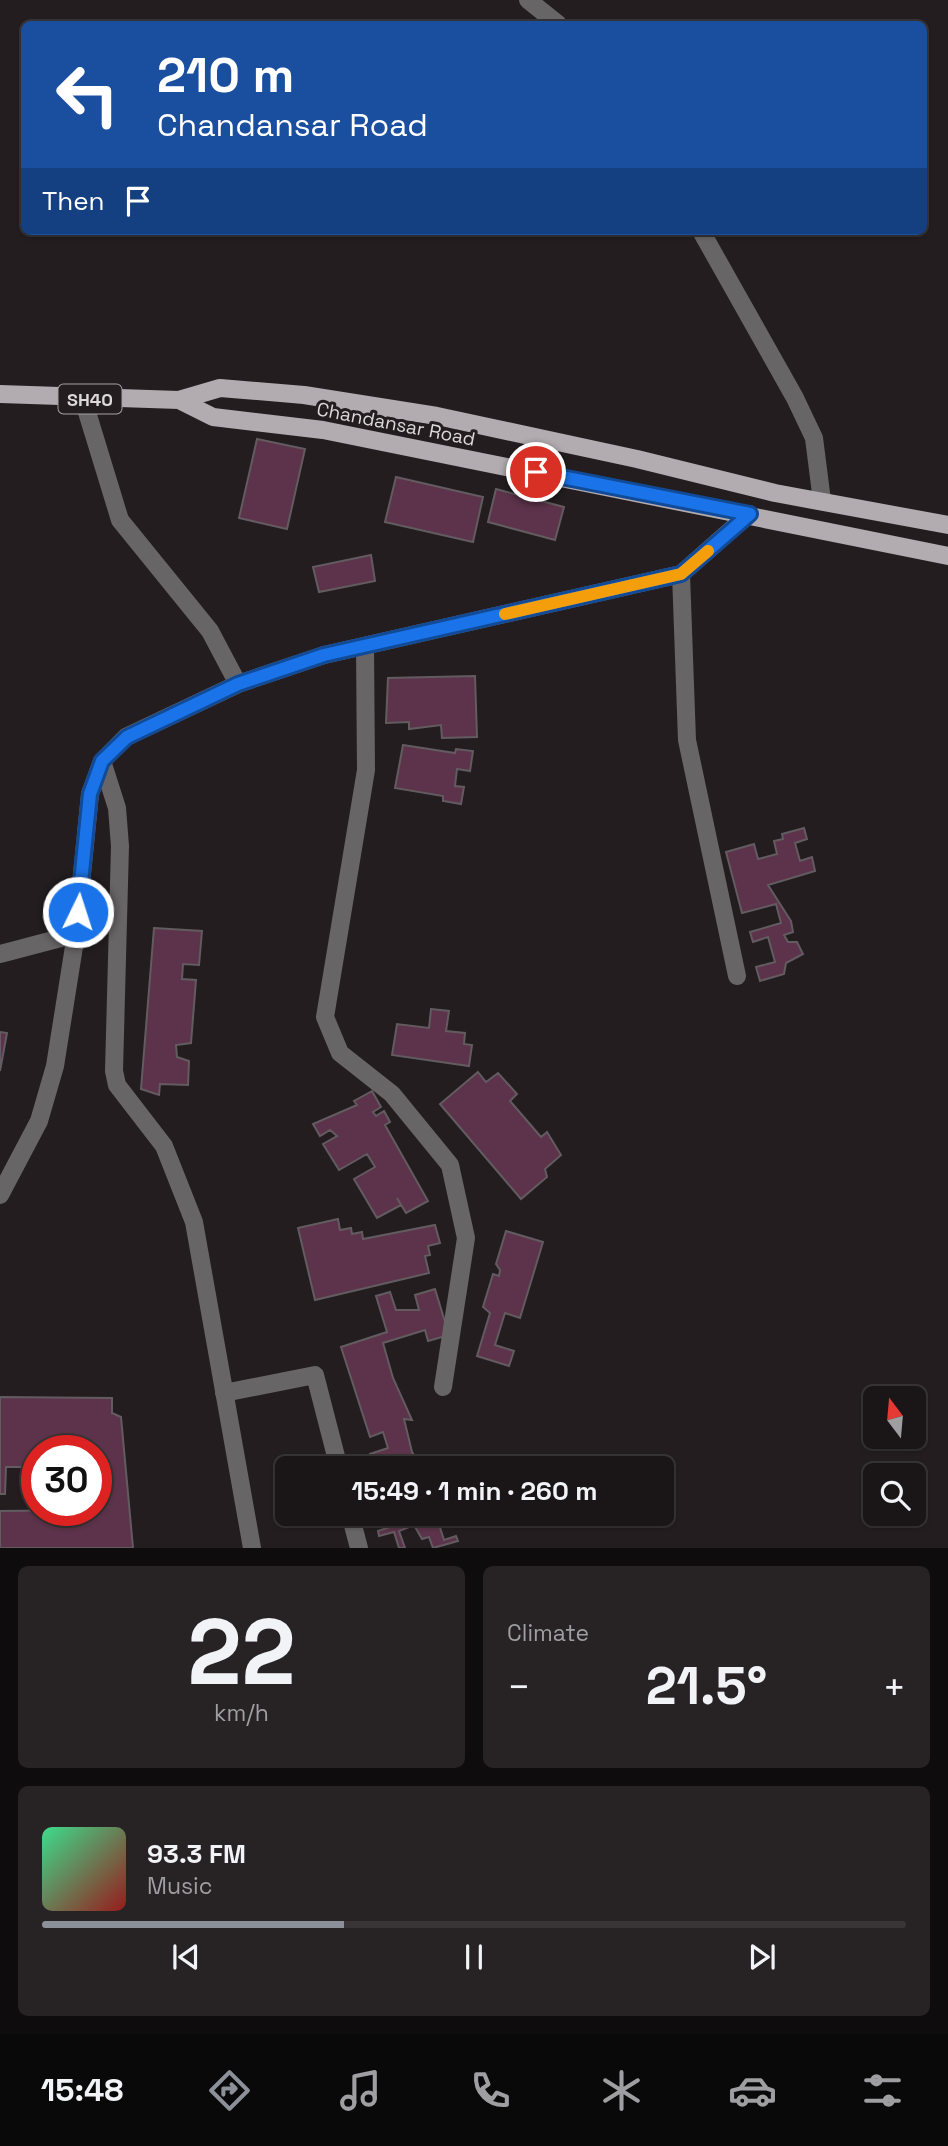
<!DOCTYPE html>
<meta charset="utf-8">
<style>
body{margin:0;font-family:"Space Grotesk",sans-serif;background:#272325;color:#f1f3f6;height:100vh;display:flex;flex-direction:column;font-size:26px;white-space:nowrap}
*{box-sizing:border-box;margin:0}
p{font-size:23px;color:#9f9fa2}
.icon{flex:none;width:38px;height:38px;fill:none;stroke:currentColor;stroke-width:2;stroke-linecap:round;stroke-linejoin:round}
.map{position:relative;height:1548px;overflow:hidden}
.side{display:flex;flex-direction:column;gap:18px;padding:18px;background:#0e0c0d;flex:1}
.side>*{flex:none}
.hud{position:absolute;left:21px;top:21px;width:906px;height:214px;border-radius:10px;box-shadow:0 2px 5px #0004,0 0 0 2px #383537;background:#1a4fa0;color:#fff;overflow:hidden}
.needle{width:46px;rotate:344deg}
.tools{position:absolute;left:863px;top:1386px;display:grid;gap:14px}
.tools a{display:grid;place-items:center;width:63px;height:63px;border-radius:10px;background:#1a1618;box-shadow:0 2px 5px #0004,0 0 0 2px #383537;font-size:35px}
.speed{position:absolute;left:21px;top:1435px;display:flex;gap:14px;font-size:35px;font-weight:700;text-align:center}
.speed>*{display:grid;place-content:center;width:91px;height:91px;border-radius:50%;background:#1a1618;box-shadow:0 2px 5px #0004,0 0 0 2px #383537;line-height:1}
.speed .limit{border:10px solid #d22;background:#fff;color:#111}
.pin{position:absolute;display:grid;place-items:center;width:60px;height:60px;color:#fff;margin:-30px;border:4px solid #fff;border-radius:50%;box-shadow:0 2px 7px #0007}
.me{position:absolute;width:77px;margin:-38px;rotate:4deg;stroke-linejoin:round;filter:drop-shadow(0 0 5px #0008)}
.turn{display:flex;align-items:center;gap:24px;height:147px;padding:0 21px;font-size:32px}
.turn .icon{width:91px;height:91px;stroke-width:2.5}
.turn b{display:block;font-size:49px;line-height:60px}
.then{display:flex;align-items:center;height:66px;padding:0 21px;background:#0003;gap:14px;font-size:26px}
.big{font-size:52px;font-weight:700;line-height:1.1}
.side .widget{flex:1;display:flex;flex-direction:column;justify-content:center;gap:10px;min-width:0;padding:0 24px;border-radius:10px;background:#272325}
.side .dial{align-items:center;gap:0}
.dial b{font-size:91px;line-height:1}
.song{display:flex;align-items:center;gap:21px}
.cover{width:84px;height:84px;border-radius:10px;background:linear-gradient(135deg,hsl(150 70% 55%),hsl(0 70% 35%))}
.played{height:7px;border-radius:4px;background:linear-gradient(90deg,#8c9099 35%,#383537 35%)}
.keys{display:flex;justify-content:space-around;direction:ltr}
.heat{display:flex;justify-content:space-between;align-items:center;font-size:38px;direction:ltr}
.side .tiles{flex:1;display:grid;gap:18px;grid-template-columns:1fr 1fr}
.widget:last-child{grid-column:span 2}
.trip{position:absolute;left:275px;top:1456px;width:399px;height:70px;border-radius:10px;background:#1a1618;box-shadow:0 2px 5px #0004,0 0 0 2px #383537;font-weight:700;line-height:70px;text-align:center}
.menu{display:flex;height:112px;justify-content:space-around;align-items:center;background:#0a090a;color:#9f9fa2}
.menu .icon{width:49px;height:49px}
.menu .current{color:#8c9099}
.menu b{font-size:32px;color:#f1f3f6}
.map>svg:first-child{display:block}
.building{fill:#5c334a;stroke:#625b5f;stroke-width:2}
.lines{fill:none;stroke-linecap:round;stroke-linejoin:round}
.minor{stroke:#686566;stroke-width:18}
.major{stroke:#b2abaf;stroke-width:18}
.route-casing{stroke:#114b97;stroke-width:18}
.route{stroke:#1a73e8;stroke-width:12}
.slow{stroke:#f59e0b;stroke-width:12}
.labels{text-anchor:middle;dominant-baseline:central;stroke-width:6;stroke-linejoin:round;paint-order:stroke}
.shield{fill:#231d20;stroke:#a5a1a3;stroke-width:2}
.shield-label{font-size:18px;font-weight:bold;fill:#ddd9db}
.street-label{font-size:19px;fill:#ddd9db;stroke:#231d20}
</style>
<div class="map">
<svg width="948" height="1548" viewBox="0 0 948 1548">
<rect width="100%" height="100%" fill="#231d20"/>
<path class="building" d="M257 439 305 449 287 529 239 518Z
M396 477 483 497 473 542 385 522Z
M496 489 564 507 555 540 488 522Z
M371 555 375 581 319 592 313 567Z
M475 676 477 737 442 738 441 725 409 729V722L386 723 388 678Z
M403 745 455 753 456 749 473 751 470 771 457 769 455 786 464 787 461 804 443 801V796L395 788Z
M804 828 807 839 795 843 800 861 812 857 815 871 768 885 791 921 793 932 784 935 788 942H797L803 954 786 963 784 974 760 981 756 967 775 962 768 937 753 942 750 932 781 923 776 904 742 913 726 852 754 844 758 859 777 854 774 841 783 839 782 834Z
M154 928 202 931 199 965 183 964 182 979 196 980 191 1043 176 1045 177 1057 189 1061 188 1085 160 1084 159 1095 141 1089Z
M431 1009 449 1011 446 1031 465 1033 464 1044 472 1045 469 1066 392 1055 397 1024 429 1028Z
M0 1032 7 1033 0 1071Z
M478 1072 486 1082 498 1073 517 1094 510 1101 541 1137 547 1132 561 1155 545 1169 547 1177 521 1199 440 1104Z
M372 1091 381 1107 373 1112 376 1116 384 1111 390 1122 385 1125 428 1201 406 1213 397 1198 401 1205 377 1218 354 1179 375 1167 367 1154 339 1170 323 1144 337 1136 330 1130 320 1136 313 1124 357 1105 354 1101Z
M338 1219 340 1230 351 1228 352 1234 362 1232 363 1239 435 1225 440 1243 428 1246 430 1255 425 1256 429 1273 315 1300 298 1228Z
M506 1231 543 1242 520 1318 505 1313 495 1345 514 1351 509 1366 477 1356 490 1313 483 1307 493 1274 499 1276 500 1270 496 1264Z
M435 1289 449 1335 428 1341 425 1330 383 1343 393 1378 412 1420 404 1419 412 1452 422 1467 374 1468 370 1454 388 1448 383 1432 370 1437 341 1347 387 1332 376 1296 390 1292 396 1310H419L415 1295Z
M0 1397 112 1398V1413L121 1417 133 1548H0V1511L96 1510V1451H37V1467H6L5 1494H0Z
M429 1514H439L436 1515 444 1540 456 1536 458 1541 433 1548 429 1537 422 1539 414 1525 399 1531 405 1548H399L394 1532 379 1536 378 1531Z"/>
<g class="lines">
<path class="minor" d="M528 0 558 24
M701 231 795 398 814 438 822 501
M83 399 120 520 210 631 238 684
M365 646 366 770 325 1017 340 1053 392 1094 450 1165 466 1238 443 1387
M102 761 117 808 120 846 114 1071 117 1085 164 1146 194 1222 252 1548
M0 954 76 934
M737 976 687 740 681 574 749 514
M0 1195 39 1121 55 1066 76 934 90 794 102 761 126 737 238 684 324 655 681 574
M224 1393 315 1375 339 1468
M350 1514 359 1548"/>
<path class="major" d="M0 394 179 400 213 417 323 430 948 556
M179 400 220 388 304 395 437 416 637 459 775 493 948 525"/>
</g>
<g class="lines">
<defs>
<path id="route" d="M78 912 90 794 102 761 127 737 238 684 324 655 681 574 750 514 536 472"/>
</defs>
<use href="#route" class="route-casing"/>
<use href="#route" class="route"/>
<path class="slow" d="M505 614 681 574 708 551"/>
</g>
<g class="labels">
<rect class="shield" x="58.5" y="384.5" width="63" height="29" rx="5"/>
<g class="shield-label">
<text x="90" y="399">SH40</text>
</g>
<g class="street-label">
<text transform="translate(396 424) rotate(11)">Chandansar Road</text>
</g>
</g>
</svg>
<div class="tools">
<a><svg class="needle" viewBox="-14 -14 28 28"><path d="M0-13l5 13h-10z" fill="#e53935"/><path d="M0 13l5-13h-10z" fill="#9f9fa2"/></svg></a>
<a><svg class="icon" aria-label="search" viewBox="0 0 24 24"><circle cx="10" cy="10" r="6"/><path d="M15 15l6 6"/></svg></a>
</div>
<div class="speed"><div class="limit">30</div></div>
<div class="pin" style="left:536px;top:472px;background:#d93025"><svg class="icon" aria-label="arrive" viewBox="0 0 24 24"><path d="M6 21V4h12l-3 4 3 4H6"/></svg></div>
<svg class="me" style="left:78px;top:912px" viewBox="-20 -20 40 40"><circle r="17" fill="#1a73e8" stroke="#fff" stroke-width="3"/><path d="M0-11L8 9 0 5-8 9z" fill="#fff"/></svg>
<div class="trip">15:49 · 1 min · 260 m</div>
<div class="hud">
<div class="turn"><svg class="icon" aria-label="left" viewBox="0 0 24 24"><path d="M17 20v-9H6M10 6l-5 5 5 5"/></svg><div><b>210 m</b>Chandansar Road</div></div>
<div class="then">Then<svg class="icon" aria-label="arrive" viewBox="0 0 24 24"><path d="M6 21V4h12l-3 4 3 4H6"/></svg></div>
</div>
</div>
<section class="side">
<div class="tiles">
<div class="widget dial"><b>22</b><p>km/h</p></div>
<div class="widget"><p>Climate</p>
<div class="heat"><a>−</a><b class="big">21.5°</b><a>+</a></div>
</div>
<div class="widget">
<div class="song"><i class="cover"></i><div><b>93.3 FM</b><p>Music</p></div></div>
<div class="played"></div>
<div class="keys"><svg class="icon" aria-label="previous" viewBox="0 0 24 24"><path d="M18 5L8 12l10 7zM5 5v14"/></svg><svg class="icon" aria-label="pause" viewBox="0 0 24 24"><path d="M8 5v14M16 5v14"/></svg><svg class="icon" aria-label="next" viewBox="0 0 24 24"><path d="M6 5l10 7-10 7zM19 5v14"/></svg></div>
</div>
</div>
</section>
<nav class="menu">
<b>15:48</b>
<svg class="icon current" aria-label="directions" viewBox="0 0 24 24"><path d="M12 3l9 9-9 9-9-9zM9 14v-3h6M13 9l2 2-2 2"/></svg>
<svg class="icon" aria-label="music" viewBox="0 0 24 24"><path d="M9 18V5l10-2v13"/><circle cx="6" cy="18" r="3"/><circle cx="16" cy="16" r="3"/></svg>
<svg class="icon" aria-label="phone" viewBox="0 0 24 24"><path d="M5 4h4l2 5-3 2q2 4 5 5l2-3 5 2v4C11 20 4 13 5 4z"/></svg>
<svg class="icon" aria-label="climate" viewBox="0 0 24 24"><path d="M12 3v18M4 7l16 10M4 17L20 7"/></svg>
<svg class="icon" aria-label="car" viewBox="0 0 24 24"><path d="M5 17H2v-5l4-1 3-4h7l3 4 3 1v5h-3M9 17h6M6 11h13"/><circle cx="7" cy="17" r="2"/><circle cx="17" cy="17" r="2"/></svg>
<svg class="icon" aria-label="filters" viewBox="0 0 24 24"><path d="M4 7h16M4 17h16"/><circle cx="9" cy="7" r="2"/><circle cx="15" cy="17" r="2"/></svg>
</nav>
